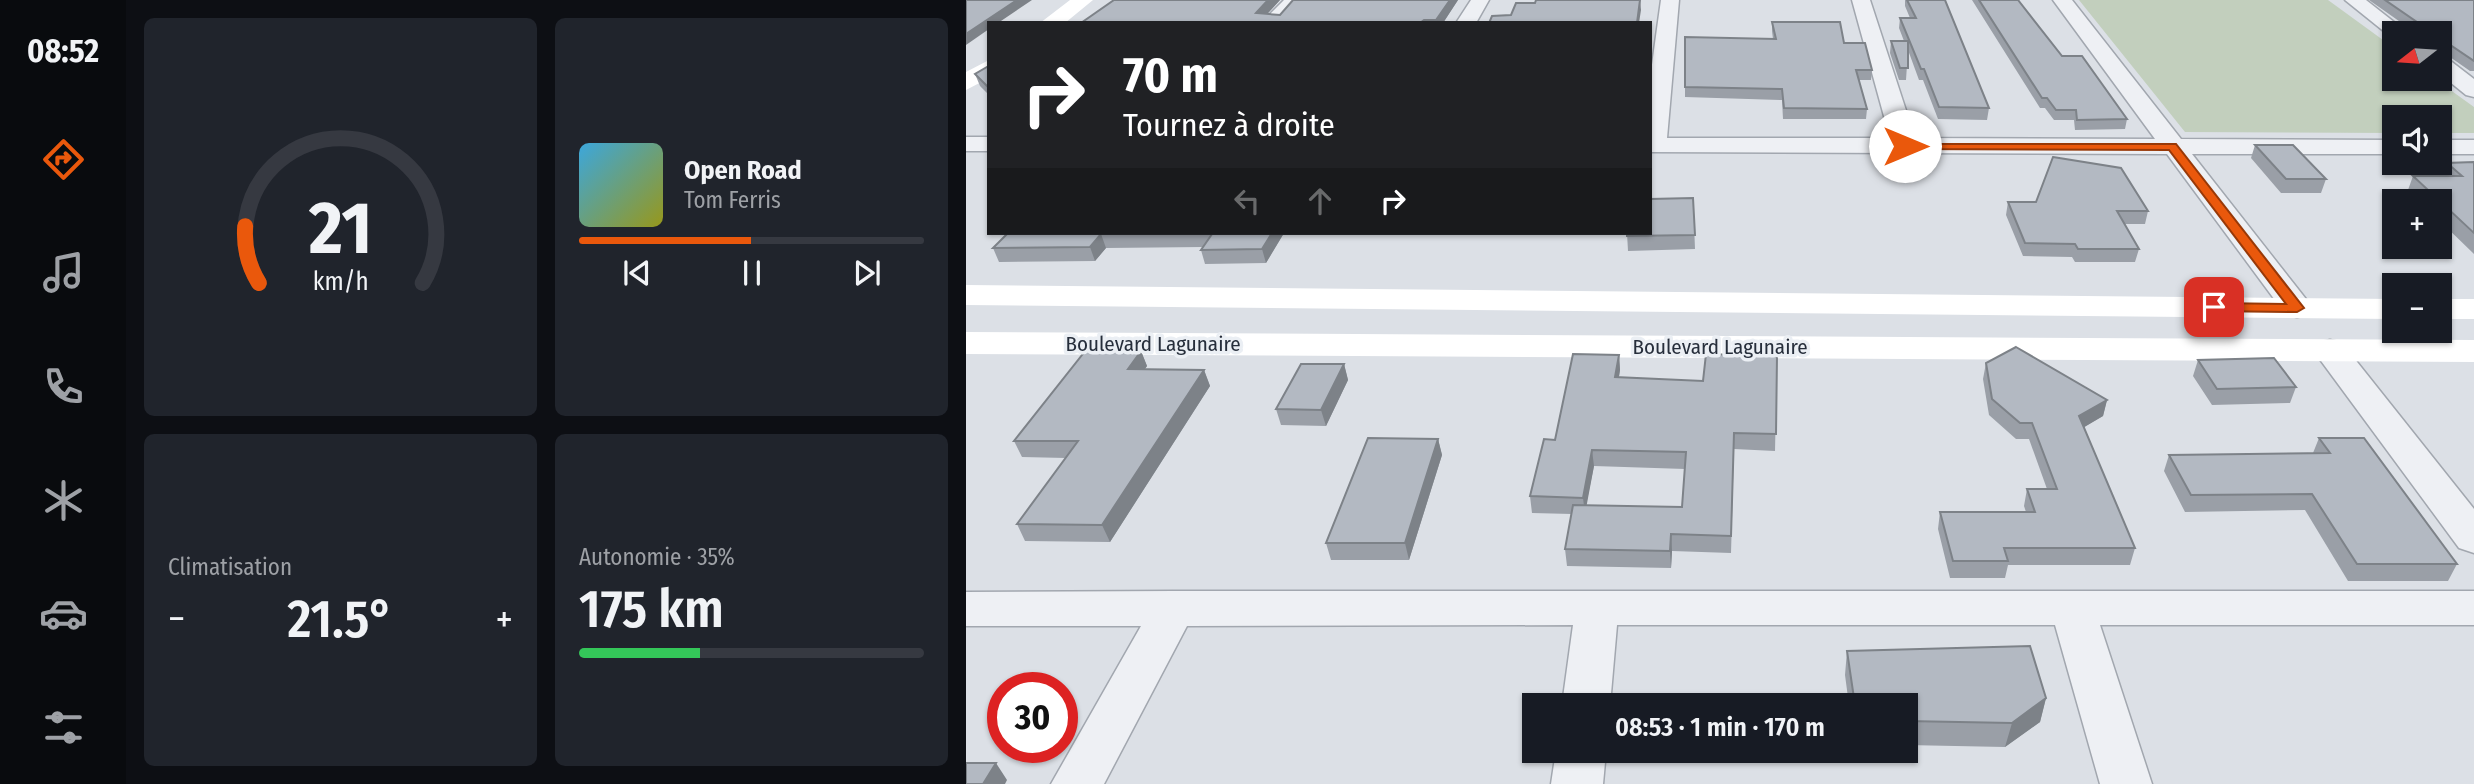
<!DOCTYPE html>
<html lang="fr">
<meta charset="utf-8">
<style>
body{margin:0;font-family:"Fira Sans Condensed",sans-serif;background:#20242c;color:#f1f3f6;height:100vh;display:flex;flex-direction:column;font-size:26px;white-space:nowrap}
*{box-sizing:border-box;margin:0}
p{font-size:23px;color:#9ea1a6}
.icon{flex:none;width:38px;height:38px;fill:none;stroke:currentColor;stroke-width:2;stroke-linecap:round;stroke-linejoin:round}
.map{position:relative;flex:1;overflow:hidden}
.side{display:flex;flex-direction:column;gap:18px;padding:18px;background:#0d0f14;width:840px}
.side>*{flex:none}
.guide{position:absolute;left:21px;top:21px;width:665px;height:214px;border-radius:0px;box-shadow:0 2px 5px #0004;background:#202124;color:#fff;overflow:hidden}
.needle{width:46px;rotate:253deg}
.tools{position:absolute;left:1416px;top:21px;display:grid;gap:14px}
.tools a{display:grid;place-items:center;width:70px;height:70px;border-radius:0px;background:#171b24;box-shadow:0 2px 5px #0004;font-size:35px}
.speed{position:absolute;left:21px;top:672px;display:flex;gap:14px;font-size:35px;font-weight:700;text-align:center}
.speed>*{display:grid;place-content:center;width:91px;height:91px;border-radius:50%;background:#171b24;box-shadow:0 2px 5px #0004;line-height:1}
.speed .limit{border:10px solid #d22;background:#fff;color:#111}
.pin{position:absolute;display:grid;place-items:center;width:60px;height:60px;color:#fff;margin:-30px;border-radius:14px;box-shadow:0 4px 10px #0006}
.me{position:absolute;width:77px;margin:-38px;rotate:90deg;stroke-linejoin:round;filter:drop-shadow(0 0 5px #0008)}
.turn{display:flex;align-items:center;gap:24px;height:147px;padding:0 21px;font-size:32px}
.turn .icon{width:91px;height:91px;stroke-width:2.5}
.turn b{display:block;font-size:49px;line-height:60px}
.lanes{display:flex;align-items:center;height:66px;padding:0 21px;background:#0003;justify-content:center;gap:35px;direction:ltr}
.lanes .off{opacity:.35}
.big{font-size:52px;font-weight:600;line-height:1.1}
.side .card{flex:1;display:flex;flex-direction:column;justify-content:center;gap:10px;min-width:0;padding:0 24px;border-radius:10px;background:#20242c}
.side .dial{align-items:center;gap:0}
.dial svg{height:182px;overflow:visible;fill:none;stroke:#363941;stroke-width:7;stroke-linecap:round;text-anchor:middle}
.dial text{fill:#f1f3f6;stroke:none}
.song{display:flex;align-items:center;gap:21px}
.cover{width:84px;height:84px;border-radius:10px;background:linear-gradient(135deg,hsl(200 70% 55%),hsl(60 70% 35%))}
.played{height:7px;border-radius:4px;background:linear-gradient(90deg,#ea580c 50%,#363941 50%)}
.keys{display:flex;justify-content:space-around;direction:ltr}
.heat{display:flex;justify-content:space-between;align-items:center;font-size:38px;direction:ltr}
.charge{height:10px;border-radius:5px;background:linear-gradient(90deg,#34c759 35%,#363941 0)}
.side .tiles{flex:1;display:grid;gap:18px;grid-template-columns:repeat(2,1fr)}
.trip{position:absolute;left:556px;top:693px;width:396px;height:70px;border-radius:0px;background:#171b24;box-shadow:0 2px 5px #0004;font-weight:600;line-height:70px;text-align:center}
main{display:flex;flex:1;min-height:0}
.tab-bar{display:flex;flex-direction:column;width:126px;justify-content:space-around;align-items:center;background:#090b0e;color:#9ea1a6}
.tab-bar .icon{width:49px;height:49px}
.tab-bar .active{color:#ea580c}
.tab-bar b{font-size:32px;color:#f1f3f6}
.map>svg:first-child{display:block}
.green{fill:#c2cfbd}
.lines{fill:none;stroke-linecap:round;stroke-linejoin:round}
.street-casing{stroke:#a2a7af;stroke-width:3}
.street{fill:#eef0f4;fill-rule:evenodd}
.secondary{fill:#fff;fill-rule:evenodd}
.wall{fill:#9a9fa7;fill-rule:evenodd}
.shaded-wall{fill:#7d8288}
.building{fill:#b3b9c2;stroke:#7d8288;stroke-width:2}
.route{fill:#ea580c;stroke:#983908;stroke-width:2}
.labels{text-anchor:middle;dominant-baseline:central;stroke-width:7;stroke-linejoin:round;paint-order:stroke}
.street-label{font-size:21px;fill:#262e3b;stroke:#ebeff4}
</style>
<main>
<nav class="tab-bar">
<b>08:52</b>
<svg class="icon active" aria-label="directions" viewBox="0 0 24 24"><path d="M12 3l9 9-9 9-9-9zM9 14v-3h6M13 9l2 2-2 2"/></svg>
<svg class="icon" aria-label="music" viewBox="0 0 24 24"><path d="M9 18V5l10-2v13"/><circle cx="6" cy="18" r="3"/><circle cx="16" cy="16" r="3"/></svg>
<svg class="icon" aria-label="phone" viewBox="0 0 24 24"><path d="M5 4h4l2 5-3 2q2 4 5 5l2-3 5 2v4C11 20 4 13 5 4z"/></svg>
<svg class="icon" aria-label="climate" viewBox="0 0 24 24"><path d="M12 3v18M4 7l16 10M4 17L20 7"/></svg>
<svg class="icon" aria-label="car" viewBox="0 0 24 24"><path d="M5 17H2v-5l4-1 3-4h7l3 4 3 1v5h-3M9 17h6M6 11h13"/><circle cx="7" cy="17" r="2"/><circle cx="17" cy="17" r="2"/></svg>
<svg class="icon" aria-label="filters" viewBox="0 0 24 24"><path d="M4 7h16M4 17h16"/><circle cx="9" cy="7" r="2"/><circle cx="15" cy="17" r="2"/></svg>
</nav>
<section class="side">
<div class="tiles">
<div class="card dial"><svg viewBox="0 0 100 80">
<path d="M14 69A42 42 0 1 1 86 69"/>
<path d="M14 69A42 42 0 0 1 8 44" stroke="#ea580c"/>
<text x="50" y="56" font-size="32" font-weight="700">21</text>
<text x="50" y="72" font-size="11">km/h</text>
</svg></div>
<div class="card">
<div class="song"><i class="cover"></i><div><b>Open Road</b><p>Tom Ferris</p></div></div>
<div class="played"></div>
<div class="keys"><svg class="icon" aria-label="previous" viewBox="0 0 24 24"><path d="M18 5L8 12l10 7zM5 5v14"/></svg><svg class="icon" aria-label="pause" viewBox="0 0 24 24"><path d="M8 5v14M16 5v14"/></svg><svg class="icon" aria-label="next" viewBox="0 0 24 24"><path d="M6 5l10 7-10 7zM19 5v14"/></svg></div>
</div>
<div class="card"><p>Climatisation</p>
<div class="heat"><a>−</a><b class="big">21.5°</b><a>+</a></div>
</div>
<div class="card"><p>Autonomie · 35%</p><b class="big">175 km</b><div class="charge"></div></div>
</div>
</section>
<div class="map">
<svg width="1508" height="784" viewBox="0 0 1508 784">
<rect width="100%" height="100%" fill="#dce0e6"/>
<path class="green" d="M1113 0H1362L1428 48V79H1469L1508 107V133H1474V117H1428V133L1219 132Z"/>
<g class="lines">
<defs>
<path id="street" d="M318 0H338L316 23H295Z
M505 0H523L510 23H490Z
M695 0H713L701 138H924L886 0H904L949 138 1189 139 1087 0H1106L1215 139 1428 140V154H1226L1347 308 1342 315 1331 317 1320 315 1201 154 684 152V79Z
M1379 0H1400L1442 33H1428V38L1425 37Z
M1474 58 1482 59 1508 79V97L1500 95 1474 74Z
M0 137H23V151H0Z
M1474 140H1508V154H1474Z
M1364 340 1376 343 1508 509V553L1493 548 1347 350 1352 343Z
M208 591H1508V625H1134L1186 784H1134L1089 625H651L644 705H596L607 625 221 626 138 784H85L175 626H0V592Z
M590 751H640L637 784H585Z"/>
</defs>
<use href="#street" class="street-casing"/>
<use href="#street" class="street"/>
<path class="secondary" d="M104 0H127L99 23H74Z
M23 60V78L0 90V72Z
M0 285 1428 299V319L0 305Z
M1474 299H1508V319H1474Z
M0 332 1508 340V362L0 354Z"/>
</g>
<path class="wall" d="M148 0H314L301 14 314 15 327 0H492L477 23H115Z
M939 0H979L1023 108 1021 120 972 119 957 80H953L942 50 940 80H933L924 53 925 41H938L933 28 934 18H944L939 6Z
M1006 0H1052L1096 56 1161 119 1159 129 1109 130 1108 120H1088L1079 108H1074Z
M1403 0H1508V71H1504L1474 50V33H1450Z
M806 22 878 43 906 70 905 80H893L901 109 900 119H817L816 100 719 97V37L807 39 806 31Z
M23 67V95L14 86 9 74Z
M1289 145 1360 179 1355 193H1315L1285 158Z
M1508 162V254L1474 221V201H1454L1442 190 1447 176H1475L1481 163Z
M727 198 729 249 662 251 661 233Z
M1042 202 1182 211 1179 224H1158L1173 249 1169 262H1109L1106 257 1057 256 1040 215Z
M42 233H318L300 263 239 264 235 250 237 247 140 248 129 261 33 262 27 248Z
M175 351 181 366 179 369 238 370 244 386 144 542 59 541 51 524 100 458 56 457 48 441Z
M653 355 654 370 653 377 737 381 811 356 809 451 768 449 765 553 706 551 705 568 601 566 599 549 606 514 566 513 564 496 589 440ZM628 466 719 469 716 507 620 505Z
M1232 360 1330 387 1324 403 1246 405 1227 376Z
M1020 363 1141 400 1137 416 1118 427 1169 548 1164 565H1042L1039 578H984L972 529 974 512H1060L1058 506 1061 489H1081L1063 439H1050L1023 415 1017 379Z
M378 364 382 380 360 426 315 425 310 409Z
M1353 438 1491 564 1482 581H1382L1339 510 1219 512 1198 471 1203 455 1347 453Z
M472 439 476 455 443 560H365L360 543Z
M881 651 1080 698 1074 722 1039 747 940 745V705H883L879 675Z"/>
<path class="shaded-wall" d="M51 0H66L32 23H23V29L0 45V34Z
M302 0H314L293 23 290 13Z
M484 0H492L477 23H471L470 20Z
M674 0 675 10 673 23H671Z
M306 233H318L300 263 296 249Z
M135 234 140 248 129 261 124 247Z
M175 351 181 366 168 385 162 369Z
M653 355 654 370 650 393 649 377Z
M378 364 382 380 360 426 355 410Z
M238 370 244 386 144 542 136 525Z
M1141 400 1137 416 1110 432 1113 416Z
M472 439 476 455 443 560 439 543Z
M626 450 628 466 619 514 617 498Z
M705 534 706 551 705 568 704 551Z
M1080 698 1074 722 1039 747 1046 723Z
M30 763 41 780 39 784H17Z"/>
<path class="building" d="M0 0H51L0 34Z
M148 0H302L290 13 314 15 327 0H484L470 20H458L454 23H115Z
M570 0H674L671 23H523L526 16 545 15 550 3H569Z
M941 0H979L1023 108 973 107 958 69H955L934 18H950Z
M1013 0H1052L1096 56H1116L1161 119 1111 120 1110 110H1090L1081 98H1076Z
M1419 0H1508V61L1474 38V33H1467Z
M806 22H874L878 43H899L906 70H890L901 109 818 108 816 89 719 87V37L810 39Z
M925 41H942V68H934Z
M21 67H23V88L9 74Z
M1289 145H1327L1360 179H1320Z
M1087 157 1155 168 1182 211H1151L1173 249H1112L1109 244 1059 243 1042 202H1070Z
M1508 162V233L1447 176H1496L1481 163Z
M727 198 729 235 661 236V233H684V199Z
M42 233H306L296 249 235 250 246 234H135L124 247 27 248Z
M1050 347 1141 400 1113 416 1169 548H1038L1042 561H987L974 512H1069L1061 489H1091L1066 423H1054L1026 399 1020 363Z
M120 350 175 351 162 369 238 370 136 525 51 524 112 441H48Z
M607 354 653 355 649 377 737 381 740 354 811 356 810 434 768 433 765 536 705 534 704 551 599 549 607 505 716 507 720 452 626 450 617 498 564 496 578 439 589 440Z
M1308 358 1330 387 1251 389 1232 360Z
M335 364H378L355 410 310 409Z
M402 438 472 439 439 543H360Z
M1353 438H1398L1491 564H1391L1346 494 1225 495 1203 455 1364 453Z
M1064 646 1080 698 1046 723 940 721V705H889L881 651Z
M0 763H30L17 784H0Z"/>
<path class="route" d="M935 144H1210L1338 308 1331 312 1243 311V304L1248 303 1320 304 1203 150 939 149 935 148Z"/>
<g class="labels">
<g class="street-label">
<text x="187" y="344">Boulevard Lagunaire</text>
<text x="754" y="347">Boulevard Lagunaire</text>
</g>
</g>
</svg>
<div class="tools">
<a><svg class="needle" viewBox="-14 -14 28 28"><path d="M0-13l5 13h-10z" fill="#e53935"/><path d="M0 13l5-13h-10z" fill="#9ea1a6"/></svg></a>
<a><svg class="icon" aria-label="sound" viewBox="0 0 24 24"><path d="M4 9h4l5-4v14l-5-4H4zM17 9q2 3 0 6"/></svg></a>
<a>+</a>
<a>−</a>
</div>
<div class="speed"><div class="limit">30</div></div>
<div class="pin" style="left:1248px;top:307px;background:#d93025"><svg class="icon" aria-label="arrive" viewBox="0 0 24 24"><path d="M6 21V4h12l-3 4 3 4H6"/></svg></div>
<svg class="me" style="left:939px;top:146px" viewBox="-20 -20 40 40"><circle r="19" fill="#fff"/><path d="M0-13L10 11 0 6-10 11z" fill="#ea580c"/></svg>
<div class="trip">08:53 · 1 min · 170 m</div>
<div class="guide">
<div class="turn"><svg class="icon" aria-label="right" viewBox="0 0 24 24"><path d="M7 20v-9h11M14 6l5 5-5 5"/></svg><div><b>70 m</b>Tournez à droite</div></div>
<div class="lanes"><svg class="icon off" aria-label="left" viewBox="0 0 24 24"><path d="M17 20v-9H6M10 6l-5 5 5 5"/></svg><svg class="icon off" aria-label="ahead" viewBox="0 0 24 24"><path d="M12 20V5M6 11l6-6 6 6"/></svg><svg class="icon" aria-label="right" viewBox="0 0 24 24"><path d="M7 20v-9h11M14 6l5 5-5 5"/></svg></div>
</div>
</div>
</main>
